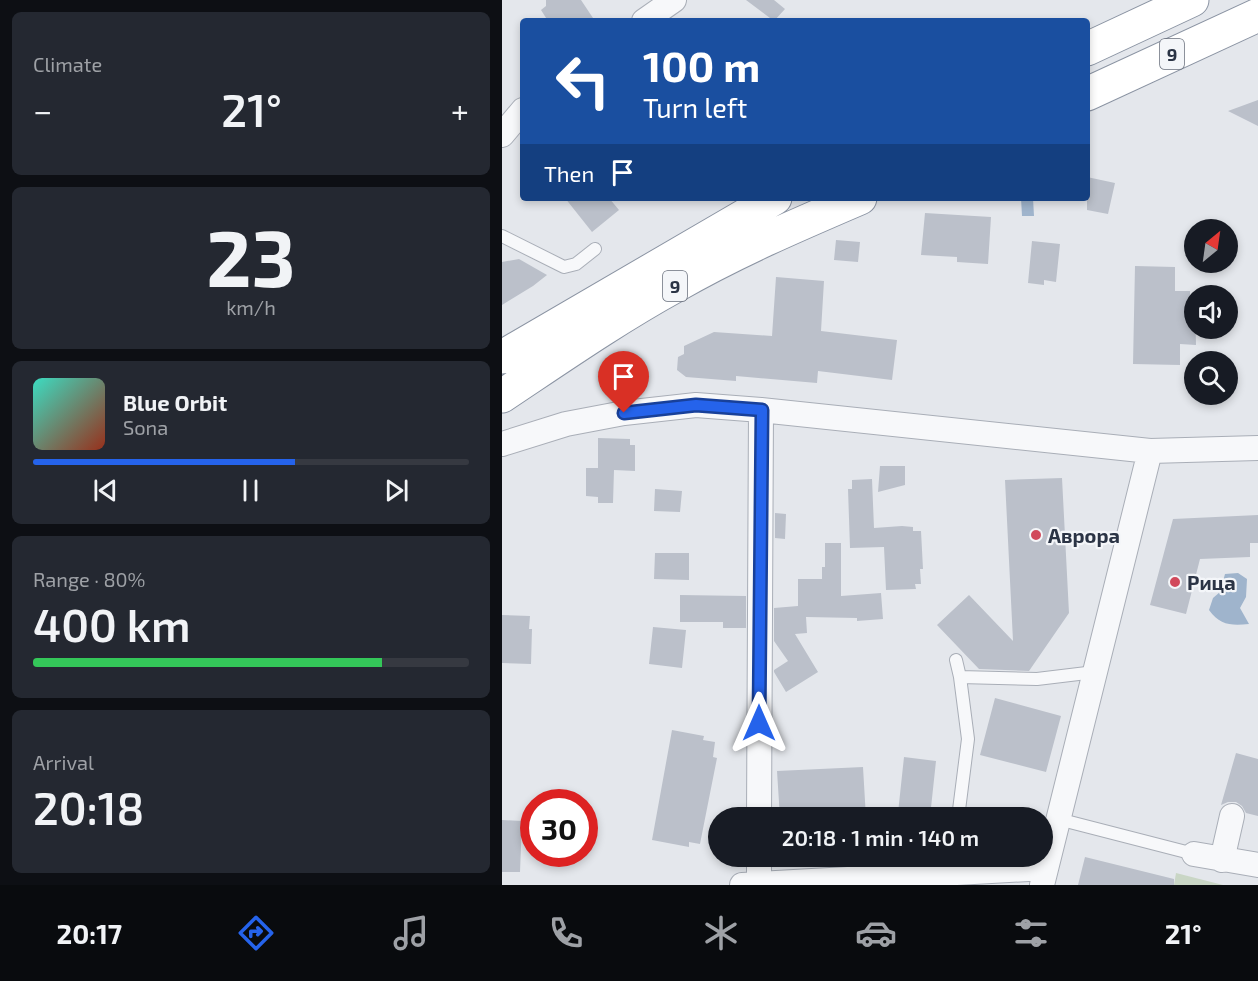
<!DOCTYPE html>
<meta charset="utf-8">
<style>
body{margin:0;font-family:"Exo 2",sans-serif;background:#242831;color:#f1f3f6;height:100vh;display:flex;flex-direction:column;font-size:22px;white-space:nowrap}
*{box-sizing:border-box;margin:0}
p{font-size:20px;color:#9ea1a6}
.icon{flex:none;width:33px;height:33px;fill:none;stroke:currentColor;stroke-width:2;stroke-linecap:round;stroke-linejoin:round}
.map{position:relative;flex:1;overflow:hidden}
.side{display:flex;flex-direction:column;gap:12px;padding:12px;background:#0d0f14;width:502px}
.side>*{flex:none}
.hud{position:absolute;left:18px;top:18px;width:570px;height:183px;border-radius:6px;box-shadow:0 3px 9px #0003;background:#1a4fa0;color:#fff;overflow:hidden}
.needle{width:39px;rotate:29deg}
.buttons{position:absolute;left:682px;top:219px;display:grid;gap:12px}
.buttons a{display:grid;place-items:center;width:54px;height:54px;border-radius:50%;background:#171b24;box-shadow:0 3px 9px #0003;font-size:30px}
.speed{position:absolute;left:18px;top:789px;display:flex;gap:12px;font-size:30px;font-weight:700;text-align:center}
.speed>*{display:grid;place-content:center;width:78px;height:78px;border-radius:50%;background:#171b24;box-shadow:0 3px 9px #0003;line-height:1}
.speed .limit{border:9px solid #d22;background:#fff;color:#111}
.pin{position:absolute;display:grid;place-items:center;width:51px;height:51px;color:#fff;margin:-62px -26px;border-radius:50% 50% 50% 0;rotate:-45deg;box-shadow:0 0 6px #0007}
.pin .icon{rotate:45deg}
.me{position:absolute;width:66px;margin:-33px;rotate:0deg;stroke-linejoin:round;filter:drop-shadow(0 0 4px #0008)}
.turn{display:flex;align-items:center;gap:21px;height:126px;padding:0 24px;font-size:27px}
.turn .icon{width:78px;height:78px;stroke-width:2.5}
.turn b{display:block;font-size:42px;line-height:51px}
.then{display:flex;align-items:center;height:57px;padding:0 24px;background:#0003;gap:12px;font-size:22px}
.big{font-size:45px;font-weight:600;line-height:1.1}
.side .tile{flex:1;display:flex;flex-direction:column;justify-content:center;gap:9px;min-width:0;padding:0 21px;border-radius:9px;background:#242831}
.side .dial{align-items:center;gap:0}
.dial b{font-size:78px;line-height:1}
.song{display:flex;align-items:center;gap:18px}
.cover{width:72px;height:72px;border-radius:9px;background:linear-gradient(135deg,hsl(170 70% 55%),hsl(10 70% 35%))}
.played{height:6px;border-radius:3px;background:linear-gradient(90deg,#2563eb 60%,#363941 60%)}
.keys{display:flex;justify-content:space-around;direction:ltr}
.heat{display:flex;justify-content:space-between;align-items:center;font-size:33px;direction:ltr}
.charge{height:9px;border-radius:4px;background:linear-gradient(90deg,#34c759 80%,#363941 0)}
.trip{position:absolute;left:206px;top:807px;width:345px;height:60px;border-radius:30px;background:#171b24;box-shadow:0 3px 9px #0003;font-weight:600;line-height:60px;text-align:center}
.menu{display:flex;height:96px;justify-content:space-around;align-items:center;background:#090b0e;color:#9ea1a6}
.menu .icon{width:42px;height:42px}
.menu .on{color:#2563eb}
.menu b{font-size:27px;color:#f1f3f6}
main{display:flex;flex:1;min-height:0}
.map>svg:first-child{display:block}
.green{fill:#c9d6c5}
.water{fill:#9fb4cc}
.building{fill:#bbc0ca}
.lines{fill:none;stroke-linecap:round;stroke-linejoin:round}
.service-casing{stroke:#a9aeb7;stroke-width:14}
.minor-casing{stroke:#a9aeb7;stroke-width:26}
.trunk-casing{stroke:#8b94a3;stroke-width:35}
.service{stroke:#f7f8fa;stroke-width:12}
.minor{stroke:#f7f8fa;stroke-width:24}
.trunk{stroke:#fff;stroke-width:33}
.route-casing{stroke:#184099;stroke-width:15}
.route{stroke:#2563eb;stroke-width:10}
.poi-dot{fill:#d1495b;stroke:#f4f6f9;stroke-width:2}
.labels{text-anchor:middle;dominant-baseline:central;stroke-width:4.5;stroke-linejoin:round;paint-order:stroke}
.shield{fill:#f4f6f9;stroke:#676e7b;stroke-width:1.5}
.shield-label{font-size:18px;font-weight:bold;fill:#2b3445}
.poi-label{font-size:20px;font-weight:bold;fill:#2b3445;stroke:#f4f6f9;text-anchor:start}
</style>
<main>
<section class="side">
<div class="tile"><p>Climate</p>
<div class="heat"><a>−</a><b class="big">21°</b><a>+</a></div>
</div>
<div class="tile dial"><b>23</b><p>km/h</p></div>
<div class="tile">
<div class="song"><i class="cover"></i><div><b>Blue Orbit</b><p>Sona</p></div></div>
<div class="played"></div>
<div class="keys"><svg class="icon" aria-label="previous" viewBox="0 0 24 24"><path d="M18 5L8 12l10 7zM5 5v14"/></svg><svg class="icon" aria-label="pause" viewBox="0 0 24 24"><path d="M8 5v14M16 5v14"/></svg><svg class="icon" aria-label="next" viewBox="0 0 24 24"><path d="M6 5l10 7-10 7zM19 5v14"/></svg></div>
</div>
<div class="tile"><p>Range · 80%</p><b class="big">400 km</b><div class="charge"></div></div>
<div class="tile"><p>Arrival</p><b class="big">20:18</b></div>
</section>
<div class="map">
<svg width="756" height="885" viewBox="0 0 756 885">
<rect width="100%" height="100%" fill="#e4e7ec"/>
<path class="green" d="M674 873 721 885H672Z"/>
<path class="water" d="M519 198H531L532 216H520Z
M736 573 745 579 744 597 738 608 747 624C729 626 718 625 707 610L711 598 718 592 723 574Z"/>
<path class="building" d="M44 0H79L93 21H46L39 10 44 6Z
M244 0H272L283 9 272 21Z
M756 100V126L726 111Z
M585 177 613 183 606 214 585 210Z
M63 198H107L117 210 90 232Z
M423 213 489 217 486 264 455 262V257L419 255Z
M334 240 358 242 356 262 332 260Z
M530 241 558 244 554 282 542 280V285L526 283Z
M17 259 45 275 31 286 0 305V262Z
M633 266 673 267V291H688V300L693 305 694 345 678 344V365L631 364Z
M274 277 322 281 319 331 395 340 390 380 316 371 315 383 234 376V381L184 377 175 370 176 357 182 354V346L212 332 270 336Z
M96 438 128 439V445H133V471L112 470 111 503H96V497L84 496V468H96Z
M378 466H403V485L376 492Z
M560 478 567 613 527 671 477 669 435 625 467 595 511 641 503 480Z
M370 479 372 528 400 526 411 527V531H419L421 569H418L419 584H413L414 589 384 590 382 547 348 548 346 489H350V480Z
M153 489 180 491 178 512 152 511Z
M273 513 284 514 283 539 273 538Z
M756 515V543H748V557L698 559 684 614 648 605 671 519Z
M323 543H339V596L379 593 381 619 355 621V618L304 617 305 633 293 634 316 672 284 692 272 672V670L286 661 272 641V608L296 606V579H320V567H323Z
M153 553H187V580L152 579Z
M178 595 244 596V628H221V622H178Z
M0 615 28 616 27 629H30L29 664 0 663Z
M151 627 184 630 180 668 147 664Z
M493 698 559 716 544 772 478 755Z
M170 730 202 736 201 740 213 742 211 757 215 758 198 844 187 842V847L150 840Z
M734 753 756 759V816L744 813 740 806 734 802H726L719 805Z
M402 757 434 761 428 817 396 813Z
M361 767 364 818H278L275 771Z
M0 820 20 821 18 872H0Z
M583 857 672 879V885H576Z"/>
<g class="lines">
<defs>
<path id="service" d="M0 236 62 267 74 264 93 249
M454 660 458 677 466 739 456 818
M458 677 535 679 593 672
M556 819 692 854"/>
<path id="minor" d="M142 21 172 0
M0 135 21 110
M0 444 64 424 122 413 194 405 259 410 648 451 756 448
M257 818 259 410
M692 854 756 865
M720 860 730 816
M257 884V856
M240 885 544 868
M540 885 648 451"/>
<path id="trunk" d="M585 49 690 0
M585 94 756 15
M0 357 273 198
M0 396C57 358 113 319 173 286 232 252 295 225 358 198"/>
</defs>
<use href="#service" class="service-casing"/>
<use href="#minor" class="minor-casing"/>
<use href="#trunk" class="trunk-casing"/>
<use href="#service" class="service"/>
<use href="#minor" class="minor"/>
<use href="#trunk" class="trunk"/>
</g>
<g class="lines">
<defs>
<path id="route" d="M122 413 194 405 260 410 257 723"/>
</defs>
<use href="#route" class="route-casing"/>
<use href="#route" class="route"/>
</g>
<g class="poi-dot">
<circle cx="534" cy="535" r="6"/>
<circle cx="673" cy="582" r="6"/>
</g>
<g class="labels">
<g class="shield">
<rect x="658" y="39" width="24" height="30" rx="4.5"/>
<rect x="161" y="271" width="24" height="30" rx="4.5"/>
</g>
<g class="shield-label">
<text x="670" y="54">9</text>
<text x="173" y="286">9</text>
</g>
<g class="poi-label">
<text x="546" y="535">Аврора</text>
<text x="685" y="582">Рица</text>
</g>
</g>
</svg>
<div class="buttons">
<a><svg class="needle" viewBox="-14 -14 28 28"><path d="M0-13l5 13h-10z" fill="#e53935"/><path d="M0 13l5-13h-10z" fill="#9ea1a6"/></svg></a>
<a><svg class="icon" aria-label="sound" viewBox="0 0 24 24"><path d="M4 9h4l5-4v14l-5-4H4zM17 9q2 3 0 6"/></svg></a>
<a><svg class="icon" aria-label="search" viewBox="0 0 24 24"><circle cx="10" cy="10" r="6"/><path d="M15 15l6 6"/></svg></a>
</div>
<div class="speed"><div class="limit">30</div></div>
<div class="pin" style="left:122px;top:413px;background:#d93025"><svg class="icon" aria-label="arrive" viewBox="0 0 24 24"><path d="M6 21V4h12l-3 4 3 4H6"/></svg></div>
<svg class="me" style="left:257px;top:723px" viewBox="-20 -20 40 40"><path d="M0-17L14 15 0 8-14 15z" fill="#2563eb" stroke="#fff" stroke-width="4"/></svg>
<div class="trip">20:18 · 1 min · 140 m</div>
<div class="hud">
<div class="turn"><svg class="icon" aria-label="left" viewBox="0 0 24 24"><path d="M17 20v-9H6M10 6l-5 5 5 5"/></svg><div><b>100 m</b>Turn left</div></div>
<div class="then">Then<svg class="icon" aria-label="arrive" viewBox="0 0 24 24"><path d="M6 21V4h12l-3 4 3 4H6"/></svg></div>
</div>
</div>
</main>
<nav class="menu">
<b>20:17</b>
<svg class="icon on" aria-label="directions" viewBox="0 0 24 24"><path d="M12 3l9 9-9 9-9-9zM9 14v-3h6M13 9l2 2-2 2"/></svg>
<svg class="icon" aria-label="music" viewBox="0 0 24 24"><path d="M9 18V5l10-2v13"/><circle cx="6" cy="18" r="3"/><circle cx="16" cy="16" r="3"/></svg>
<svg class="icon" aria-label="phone" viewBox="0 0 24 24"><path d="M5 4h4l2 5-3 2q2 4 5 5l2-3 5 2v4C11 20 4 13 5 4z"/></svg>
<svg class="icon" aria-label="climate" viewBox="0 0 24 24"><path d="M12 3v18M4 7l16 10M4 17L20 7"/></svg>
<svg class="icon" aria-label="car" viewBox="0 0 24 24"><path d="M5 17H2v-5l4-1 3-4h7l3 4 3 1v5h-3M9 17h6M6 11h13"/><circle cx="7" cy="17" r="2"/><circle cx="17" cy="17" r="2"/></svg>
<svg class="icon" aria-label="filters" viewBox="0 0 24 24"><path d="M4 7h16M4 17h16"/><circle cx="9" cy="7" r="2"/><circle cx="15" cy="17" r="2"/></svg>
<b>21°</b>
</nav>
